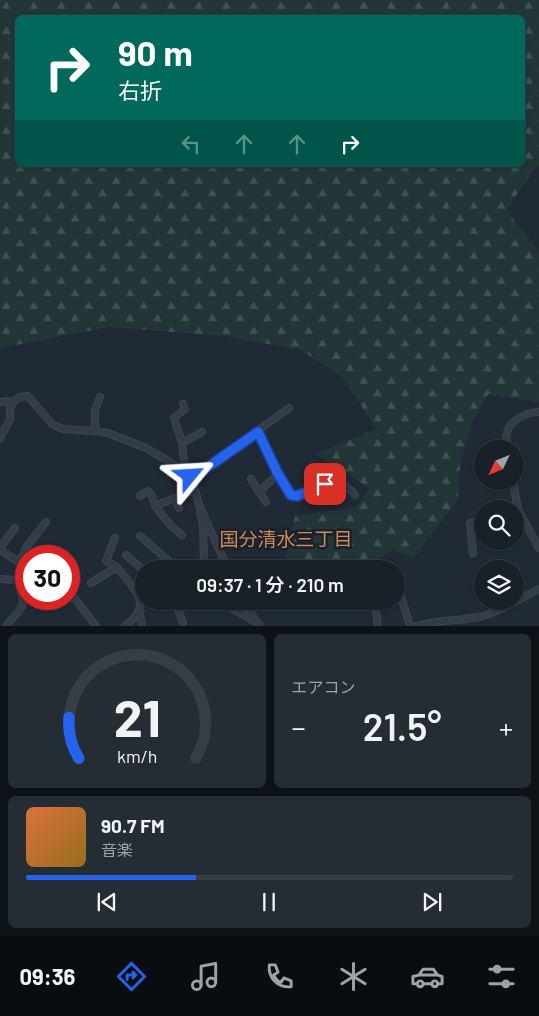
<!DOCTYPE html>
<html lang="ja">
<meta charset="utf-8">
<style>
body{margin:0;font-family:Barlow,"Noto Sans JP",sans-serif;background:#252d34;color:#f1f3f6;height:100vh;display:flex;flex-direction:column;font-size:19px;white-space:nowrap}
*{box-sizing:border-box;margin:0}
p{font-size:16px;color:#9fa3a8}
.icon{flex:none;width:28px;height:28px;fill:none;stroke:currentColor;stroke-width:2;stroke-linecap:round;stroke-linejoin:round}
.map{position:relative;height:626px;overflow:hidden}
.side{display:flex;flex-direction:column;gap:8px;padding:8px;background:#0d1216;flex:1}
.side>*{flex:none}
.hud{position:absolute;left:15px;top:15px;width:510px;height:152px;border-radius:8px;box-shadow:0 1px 4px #0004,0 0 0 1px #363e45;background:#00695c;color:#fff;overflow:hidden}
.needle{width:32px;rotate:227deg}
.fabs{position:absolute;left:474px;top:440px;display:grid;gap:10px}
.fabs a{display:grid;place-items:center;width:50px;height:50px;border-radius:50%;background:#182028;box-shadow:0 1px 4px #0004,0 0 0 1px #363e45;font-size:25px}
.speed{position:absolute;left:15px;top:545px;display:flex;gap:10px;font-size:25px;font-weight:700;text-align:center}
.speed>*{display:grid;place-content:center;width:65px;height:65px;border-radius:50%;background:#182028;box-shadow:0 1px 4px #0004,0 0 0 1px #363e45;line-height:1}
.speed .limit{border:8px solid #d22;background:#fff;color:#111}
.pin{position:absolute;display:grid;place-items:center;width:42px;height:42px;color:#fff;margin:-21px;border-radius:10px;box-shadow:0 2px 8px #0006}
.me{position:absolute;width:55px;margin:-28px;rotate:63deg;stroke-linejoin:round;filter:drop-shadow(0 0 4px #0008)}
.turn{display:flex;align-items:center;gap:18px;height:105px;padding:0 20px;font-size:22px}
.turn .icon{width:65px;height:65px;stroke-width:2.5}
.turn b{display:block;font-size:35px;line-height:42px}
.lanes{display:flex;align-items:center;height:48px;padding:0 20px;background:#0003;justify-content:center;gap:25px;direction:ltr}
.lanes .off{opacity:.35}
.big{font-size:38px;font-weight:600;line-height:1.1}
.side .card{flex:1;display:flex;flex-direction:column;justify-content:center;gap:8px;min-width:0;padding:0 18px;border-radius:8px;background:#252d34}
.side .dial{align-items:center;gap:0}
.dial svg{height:130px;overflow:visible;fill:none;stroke:#363e45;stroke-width:7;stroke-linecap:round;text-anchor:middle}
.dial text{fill:#f1f3f6;stroke:none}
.song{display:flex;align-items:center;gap:15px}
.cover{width:60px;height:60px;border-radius:8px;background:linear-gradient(135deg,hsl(20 70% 55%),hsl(40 70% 35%))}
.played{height:5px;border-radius:2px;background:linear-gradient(90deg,#2563eb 35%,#363e45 35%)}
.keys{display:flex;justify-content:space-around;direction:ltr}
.heat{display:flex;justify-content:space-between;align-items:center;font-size:28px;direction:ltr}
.side .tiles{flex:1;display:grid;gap:8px;grid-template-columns:1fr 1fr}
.card:last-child{grid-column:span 2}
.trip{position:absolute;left:135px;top:560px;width:270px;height:50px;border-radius:25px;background:#182028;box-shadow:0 1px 4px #0004,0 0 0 1px #363e45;font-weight:600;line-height:50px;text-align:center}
.menu{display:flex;height:80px;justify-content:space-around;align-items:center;background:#0a0d10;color:#9fa3a8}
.menu .icon{width:35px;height:35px}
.menu .selected{color:#2563eb}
.menu b{font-size:22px;color:#f1f3f6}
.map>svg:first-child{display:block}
.forest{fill:url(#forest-firs);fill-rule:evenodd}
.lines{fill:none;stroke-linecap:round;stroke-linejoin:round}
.minor-casing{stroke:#3d4550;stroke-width:8}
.minor{stroke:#333c47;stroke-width:6}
.route-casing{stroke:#184099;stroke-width:12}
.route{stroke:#2563eb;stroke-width:9}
.labels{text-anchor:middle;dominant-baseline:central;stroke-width:5;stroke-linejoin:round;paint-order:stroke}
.neighbourhood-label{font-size:19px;fill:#d0895b;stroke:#19212b}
</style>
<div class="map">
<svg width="539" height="626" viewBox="0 0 539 626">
<defs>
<pattern id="forest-firs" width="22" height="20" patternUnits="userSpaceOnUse" patternTransform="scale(1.25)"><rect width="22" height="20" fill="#223637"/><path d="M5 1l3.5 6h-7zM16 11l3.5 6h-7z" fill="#3f5152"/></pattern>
</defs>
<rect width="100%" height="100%" fill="#202a36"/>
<path class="forest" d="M0 0H539V166L536 167 506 210 539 252V402L488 394 472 422 460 465 458 500 413 558 394 550 371 564 366 569H284L295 516 357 507 369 488 315 454 377 429 342 377 301 350 225 336 109 327 0 348ZM18 18H522V165H18Z"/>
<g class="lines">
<defs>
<path id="minor" d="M0 402 14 401
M183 404 185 409 174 418 182 443 185 471
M95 431V410L100 397
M258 432 278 474 291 495C312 497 335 467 355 495
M0 439 10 419V408L14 401 20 397 28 396 52 424 63 429 95 431 108 433 146 448 185 471 192 478 199 505 228 569
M182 443 202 432
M508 449C507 444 505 437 507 433 510 420 527 412 539 412
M192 478 289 408
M251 479 259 492 278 474
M513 481 518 510 539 548
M259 492 266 502
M140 496 148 491 151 494 155 506
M174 498 179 508
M200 512 203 524 204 563 209 569
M182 535 171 526 155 506 194 490
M140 536 177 568
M115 538 106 561 117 567
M0 548 15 528
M0 549 6 554 26 566
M473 553 470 523 482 520
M126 555 144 571
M20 562 27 546 46 522
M175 569 204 563
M0 579 19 580
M91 583 117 567C132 588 156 603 125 626
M515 592 519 600
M69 594 75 599 96 626
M401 597 410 626
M174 601 183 622
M223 601 228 606 259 624
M243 601 257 623
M369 601 376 611 378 626
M139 609 142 626
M6 626C11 619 24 609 23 600 22 592 18 588 19 580L26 574
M416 626C437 620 458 621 479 617 496 614 523 597 539 589"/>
</defs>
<use href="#minor" class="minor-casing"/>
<use href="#minor" class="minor"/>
</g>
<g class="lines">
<defs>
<path id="route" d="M190 476 192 478 258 432 278 474 291 495 297 496 325 484"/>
</defs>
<use href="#route" class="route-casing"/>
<use href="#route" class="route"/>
</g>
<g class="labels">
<g class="neighbourhood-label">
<text x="286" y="538">国分清水三丁目</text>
</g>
</g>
</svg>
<div class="fabs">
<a><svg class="needle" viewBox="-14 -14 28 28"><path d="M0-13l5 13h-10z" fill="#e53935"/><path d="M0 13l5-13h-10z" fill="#9fa3a8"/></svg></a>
<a><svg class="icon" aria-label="search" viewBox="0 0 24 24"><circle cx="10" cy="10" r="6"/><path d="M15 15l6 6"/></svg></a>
<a><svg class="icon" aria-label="layers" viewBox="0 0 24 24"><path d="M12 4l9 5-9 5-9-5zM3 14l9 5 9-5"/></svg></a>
</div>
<div class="speed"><div class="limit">30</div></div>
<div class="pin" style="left:325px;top:484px;background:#d93025"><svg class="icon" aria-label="arrive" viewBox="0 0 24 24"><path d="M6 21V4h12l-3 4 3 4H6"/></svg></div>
<svg class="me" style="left:190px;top:476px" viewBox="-20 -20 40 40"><path d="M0-17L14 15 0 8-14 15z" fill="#2563eb" stroke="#fff" stroke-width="4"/></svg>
<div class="trip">09:37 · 1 分 · 210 m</div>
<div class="hud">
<div class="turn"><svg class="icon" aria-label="right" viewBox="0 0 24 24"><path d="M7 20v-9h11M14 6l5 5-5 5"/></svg><div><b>90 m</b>右折</div></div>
<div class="lanes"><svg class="icon off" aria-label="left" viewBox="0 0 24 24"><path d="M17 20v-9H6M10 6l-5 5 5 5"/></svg><svg class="icon off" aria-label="ahead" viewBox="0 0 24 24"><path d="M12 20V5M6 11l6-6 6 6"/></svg><svg class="icon off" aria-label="ahead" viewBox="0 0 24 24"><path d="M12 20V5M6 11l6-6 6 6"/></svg><svg class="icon" aria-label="right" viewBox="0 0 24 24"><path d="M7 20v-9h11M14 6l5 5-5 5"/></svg></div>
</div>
</div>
<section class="side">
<div class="tiles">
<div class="card dial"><svg viewBox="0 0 100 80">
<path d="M14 69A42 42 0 1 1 86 69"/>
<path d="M14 69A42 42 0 0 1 8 44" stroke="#2563eb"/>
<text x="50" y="56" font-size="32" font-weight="700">21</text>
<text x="50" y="72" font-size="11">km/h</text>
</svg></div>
<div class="card"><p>エアコン</p>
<div class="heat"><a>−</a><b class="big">21.5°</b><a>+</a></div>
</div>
<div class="card">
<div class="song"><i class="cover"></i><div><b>90.7 FM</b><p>音楽</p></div></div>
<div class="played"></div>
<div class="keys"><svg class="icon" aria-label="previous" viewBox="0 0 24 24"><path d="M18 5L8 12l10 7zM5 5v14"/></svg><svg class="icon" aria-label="pause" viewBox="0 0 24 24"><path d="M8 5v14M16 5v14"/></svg><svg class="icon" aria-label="next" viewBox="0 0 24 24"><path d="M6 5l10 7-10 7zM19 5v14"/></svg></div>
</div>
</div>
</section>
<nav class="menu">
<b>09:36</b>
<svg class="icon selected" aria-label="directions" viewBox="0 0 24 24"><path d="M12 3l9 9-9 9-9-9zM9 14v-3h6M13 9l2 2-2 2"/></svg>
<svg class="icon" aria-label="music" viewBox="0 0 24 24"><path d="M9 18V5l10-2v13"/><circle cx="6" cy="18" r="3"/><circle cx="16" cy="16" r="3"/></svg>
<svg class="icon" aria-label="phone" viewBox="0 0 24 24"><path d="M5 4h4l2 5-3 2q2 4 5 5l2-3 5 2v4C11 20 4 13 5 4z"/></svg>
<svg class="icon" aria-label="climate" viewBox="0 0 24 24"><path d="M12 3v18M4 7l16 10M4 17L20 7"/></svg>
<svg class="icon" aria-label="car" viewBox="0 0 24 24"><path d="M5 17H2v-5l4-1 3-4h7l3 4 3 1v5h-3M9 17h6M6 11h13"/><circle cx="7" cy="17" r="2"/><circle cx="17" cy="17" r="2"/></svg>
<svg class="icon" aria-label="filters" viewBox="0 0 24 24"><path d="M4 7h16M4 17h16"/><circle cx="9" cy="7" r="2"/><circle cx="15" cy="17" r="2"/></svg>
</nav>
